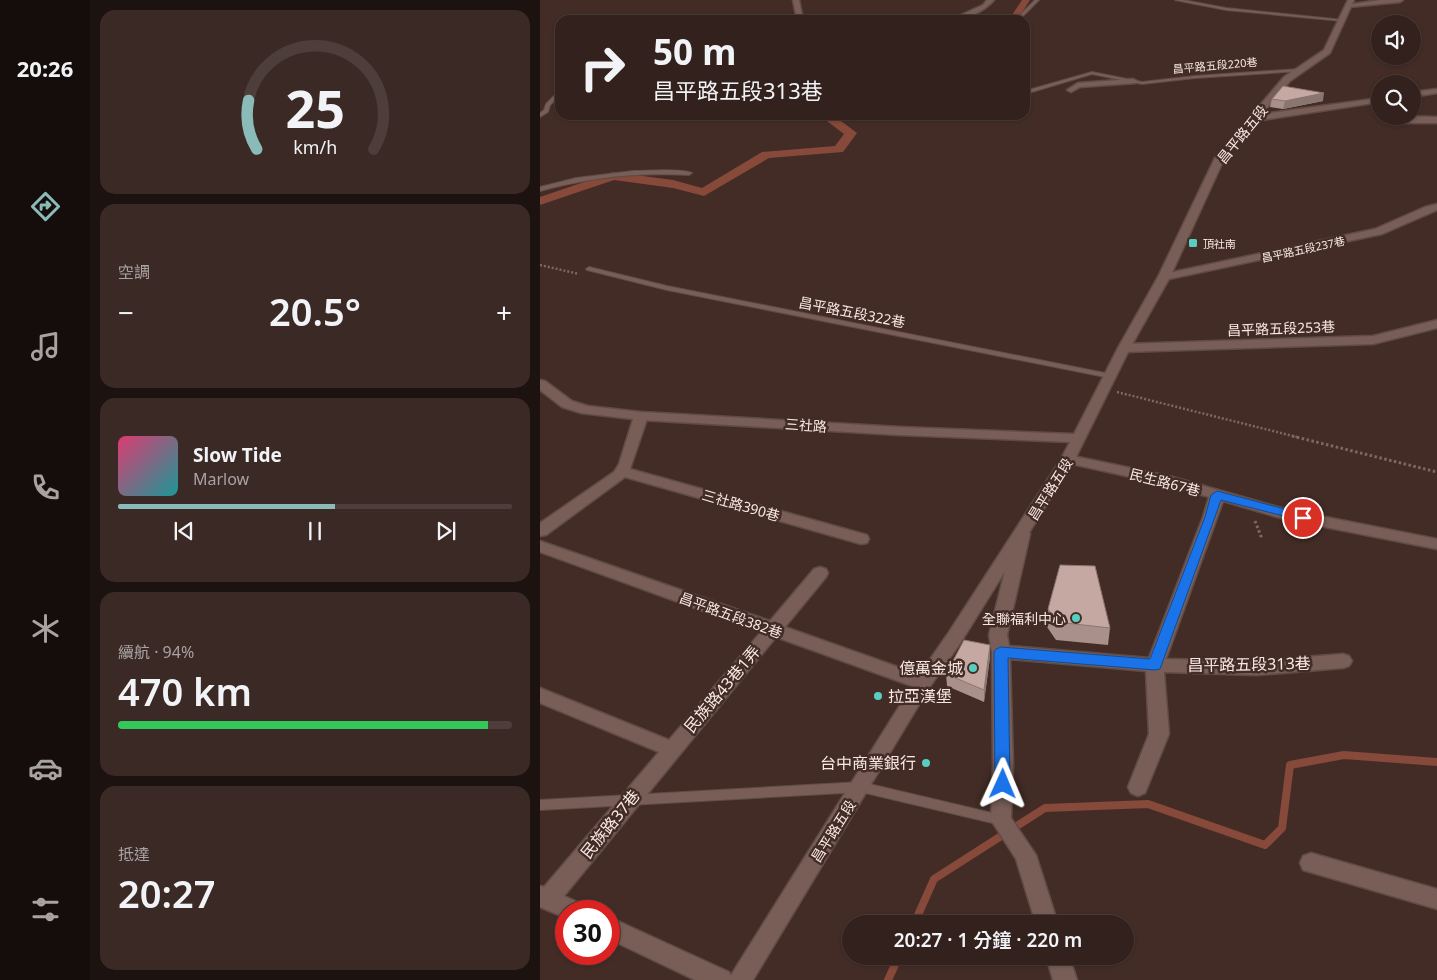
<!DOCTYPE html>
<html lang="zh-TW">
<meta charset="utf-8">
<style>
body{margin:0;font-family:"Noto Sans","Noto Sans TC",sans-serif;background:#3a2925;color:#f1f3f6;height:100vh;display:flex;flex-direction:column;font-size:19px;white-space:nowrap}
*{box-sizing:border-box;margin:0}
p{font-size:16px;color:#a8a3a3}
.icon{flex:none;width:28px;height:28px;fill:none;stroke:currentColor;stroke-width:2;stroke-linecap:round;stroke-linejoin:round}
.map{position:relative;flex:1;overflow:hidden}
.side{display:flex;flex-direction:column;gap:10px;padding:10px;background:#1c120f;width:450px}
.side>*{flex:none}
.hud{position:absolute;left:15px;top:15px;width:475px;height:105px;border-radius:15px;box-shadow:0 1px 4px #0004,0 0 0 1px #4d3e3b;background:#32211c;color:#f1f3f6;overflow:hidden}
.controls{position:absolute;left:831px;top:15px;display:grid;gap:10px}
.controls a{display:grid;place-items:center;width:50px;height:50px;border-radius:50%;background:#32211c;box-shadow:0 1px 4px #0004,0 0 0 1px #4d3e3b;font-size:25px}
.speed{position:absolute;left:15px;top:900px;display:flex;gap:10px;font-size:25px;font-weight:700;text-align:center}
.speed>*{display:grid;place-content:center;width:65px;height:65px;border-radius:50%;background:#32211c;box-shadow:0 1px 4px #0004,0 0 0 1px #4d3e3b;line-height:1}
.speed .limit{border:8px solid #d22;background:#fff;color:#111}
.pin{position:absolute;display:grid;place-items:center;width:42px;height:42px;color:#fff;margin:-21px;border:2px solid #fff;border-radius:50%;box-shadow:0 1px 5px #0007}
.me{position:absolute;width:55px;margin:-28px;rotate:1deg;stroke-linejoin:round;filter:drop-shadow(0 0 4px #0008)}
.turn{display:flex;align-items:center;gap:18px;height:105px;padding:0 15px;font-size:22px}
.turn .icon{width:65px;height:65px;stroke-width:2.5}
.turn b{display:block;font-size:35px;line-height:42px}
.big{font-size:38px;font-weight:600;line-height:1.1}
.side .card{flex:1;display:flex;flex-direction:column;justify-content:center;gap:8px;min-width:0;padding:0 18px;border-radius:15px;background:#3a2925}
.side .dial{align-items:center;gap:0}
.dial svg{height:130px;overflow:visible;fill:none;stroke:#4d3e3b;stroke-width:7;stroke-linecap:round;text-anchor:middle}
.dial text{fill:#f1f3f6;stroke:none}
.song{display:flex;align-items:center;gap:15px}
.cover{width:60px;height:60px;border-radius:8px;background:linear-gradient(135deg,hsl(340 70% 55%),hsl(180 70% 35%))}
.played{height:5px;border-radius:2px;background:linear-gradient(90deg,#8bbbb9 55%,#4d3e3b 55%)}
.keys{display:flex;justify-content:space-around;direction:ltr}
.heat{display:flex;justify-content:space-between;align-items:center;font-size:28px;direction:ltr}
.charge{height:8px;border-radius:4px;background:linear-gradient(90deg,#34c759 94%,#4d3e3b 0)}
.trip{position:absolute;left:302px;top:915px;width:292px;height:50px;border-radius:25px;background:#32211c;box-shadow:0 1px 4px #0004,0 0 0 1px #4d3e3b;font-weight:600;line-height:50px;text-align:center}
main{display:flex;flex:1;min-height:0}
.menu{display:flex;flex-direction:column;width:90px;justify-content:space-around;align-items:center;background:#140d0b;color:#a8a3a3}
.menu .icon{width:35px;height:35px}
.menu .selected{color:#8bbbb9}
.menu b{font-size:22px;color:#f1f3f6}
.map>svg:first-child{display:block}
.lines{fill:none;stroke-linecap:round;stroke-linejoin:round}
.stream{stroke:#86493a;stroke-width:8}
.canal{fill:#86493a;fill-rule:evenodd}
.service-casing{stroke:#5f4b46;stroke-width:2}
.minor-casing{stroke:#5f4b46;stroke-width:3}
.tertiary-casing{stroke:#5f4b46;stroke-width:3}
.path-far1{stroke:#7d6863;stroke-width:2.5;stroke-dasharray:2 2;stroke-linecap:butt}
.path{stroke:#7d6863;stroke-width:3;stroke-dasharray:2.5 2.5;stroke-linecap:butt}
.service{fill:#785e57;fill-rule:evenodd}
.minor{fill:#785e57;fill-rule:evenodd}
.tertiary{fill:#785e57;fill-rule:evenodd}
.wall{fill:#a9908a}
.shaded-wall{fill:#8a7671}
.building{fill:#c5a8a1;stroke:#8a7671}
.route{fill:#1a73e8;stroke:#114b97}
.poi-dot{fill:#58cec0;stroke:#432c26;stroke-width:2}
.labels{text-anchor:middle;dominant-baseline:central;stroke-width:5;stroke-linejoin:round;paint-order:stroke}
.far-street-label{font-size:11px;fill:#f8e8e4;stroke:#432c26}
.far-poi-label{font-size:11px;fill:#f8e8e4;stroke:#432c26;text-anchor:start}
.street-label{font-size:14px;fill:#f8e8e4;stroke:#432c26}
.poi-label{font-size:14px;fill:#f8e8e4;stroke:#432c26;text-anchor:end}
.near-street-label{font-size:16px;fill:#f8e8e4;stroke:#432c26}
.near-poi-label{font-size:16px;fill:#f8e8e4;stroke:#432c26;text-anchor:end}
</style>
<main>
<nav class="menu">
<b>20:26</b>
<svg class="icon selected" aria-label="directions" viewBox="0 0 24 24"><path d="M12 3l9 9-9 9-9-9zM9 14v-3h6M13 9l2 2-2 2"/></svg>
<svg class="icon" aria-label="music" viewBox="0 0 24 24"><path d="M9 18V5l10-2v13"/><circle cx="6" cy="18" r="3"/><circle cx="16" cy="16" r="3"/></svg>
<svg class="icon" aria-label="phone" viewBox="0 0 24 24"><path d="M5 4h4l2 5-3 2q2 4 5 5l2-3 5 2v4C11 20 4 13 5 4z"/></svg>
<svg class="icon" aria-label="climate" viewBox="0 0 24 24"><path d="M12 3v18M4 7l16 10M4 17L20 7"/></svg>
<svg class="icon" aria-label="car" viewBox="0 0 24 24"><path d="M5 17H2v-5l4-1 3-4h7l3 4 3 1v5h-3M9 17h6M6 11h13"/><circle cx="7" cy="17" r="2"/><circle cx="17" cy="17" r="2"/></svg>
<svg class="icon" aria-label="filters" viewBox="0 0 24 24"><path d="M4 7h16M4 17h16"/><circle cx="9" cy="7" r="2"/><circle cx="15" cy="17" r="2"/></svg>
</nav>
<section class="side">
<div class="card dial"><svg viewBox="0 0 100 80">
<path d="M14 69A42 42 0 1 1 86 69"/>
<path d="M14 69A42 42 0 0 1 9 39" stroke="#8bbbb9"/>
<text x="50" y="56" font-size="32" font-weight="700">25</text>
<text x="50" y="72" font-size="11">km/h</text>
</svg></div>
<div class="card"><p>空調</p>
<div class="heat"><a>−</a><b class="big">20.5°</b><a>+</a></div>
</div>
<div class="card">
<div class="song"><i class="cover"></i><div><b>Slow Tide</b><p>Marlow</p></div></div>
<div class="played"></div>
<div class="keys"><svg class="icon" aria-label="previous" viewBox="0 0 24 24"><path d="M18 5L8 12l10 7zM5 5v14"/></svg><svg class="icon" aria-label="pause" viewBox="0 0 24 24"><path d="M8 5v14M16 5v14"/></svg><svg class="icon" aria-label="next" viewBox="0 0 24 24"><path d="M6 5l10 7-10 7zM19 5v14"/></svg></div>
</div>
<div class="card"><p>續航 · 94%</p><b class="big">470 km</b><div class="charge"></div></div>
<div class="card"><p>抵達</p><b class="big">20:27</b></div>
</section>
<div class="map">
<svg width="897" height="980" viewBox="0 0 897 980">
<rect width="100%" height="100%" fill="#432c26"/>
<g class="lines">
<path class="stream" d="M374 924 394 879 505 808 608 804 725 845 742 828 750 765 804 755 897 762
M348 980 359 956"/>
<path class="canal" d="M482 0H490L478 19 464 20 472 15Z
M279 115H293L317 133 303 152 229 158 164 196 133 188 74 180 0 205V197L73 172 133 180 162 188 222 152 295 146 304 134Z"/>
<defs>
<path id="service" d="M495 0H499L479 20H475Z
M635 0H643L686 8 804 20 802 21 686 10Z
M759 69 761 71 655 78 602 84 552 74 485 94V91L552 72 602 82 655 76Z
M18 92H20V96L10 105 8 112 0 117V113L4 110 6 104Z
M399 115H405L398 119H394V117Z
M93 171C107 171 140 168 152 173L149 175C97 172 51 177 0 191V187L36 178Z
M49 267 127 286 570 374 574 376 570 378 127 290 47 270 46 269Z
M321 782 461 815 465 816 467 820 465 824 461 825 321 792 0 810V800Z"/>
<path id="minor" d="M253 0H259L263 20H257Z
M447 0H454C444 12 425 20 410 20L443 5Z
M840 0H863L860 2 809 7 806 5Z
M593 79 597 81 596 83 540 87 531 92 527 90 538 83Z
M897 89V93L872 97V92Z
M840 98V102L715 121 711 118 715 115Z
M850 116 897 117V123H862Z
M897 204V210L842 234 624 280 618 277 624 274 835 229 885 207Z
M897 320V328L833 344 584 352 578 348 584 344 833 336Z
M101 412 108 416 90 469 327 535 329 539 327 543 321 544 85 477 6 535 0 536V523L74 472 79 464 94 416Z
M528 455 629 476 745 509 897 539V549L744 519 683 501 626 659 716 661 803 654 809 656 812 661 809 666 803 668 716 675 624 672 629 734 605 793 598 796 591 793 588 787 609 734 606 671 470 659 473 765 471 818 496 855 518 924H496L476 859 451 820 453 765 452 652 449 635 474 534 476 530 482 529 488 530 490 534 467 635 469 646 609 658 663 517 669 497 627 485 523 462 521 459 523 456Z
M0 541 230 621 274 569 280 567 286 569 288 573 286 577 245 627 389 678 392 683 389 688 383 690 236 637 24 896 42 904 45 911H26V918L0 907V886L4 887 119 752 0 703V688L129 740 221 632 0 552Z
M771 853 897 889V909L763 870 760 863 763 856Z
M69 917 189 972 193 980H155L69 939Z
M506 956H529L537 980H513Z"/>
<path id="tertiary" d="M808 0H814L790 53 750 81 684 159 630 277 590 348 535 459 421 642 389 688 213 980H188L377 678 409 632 521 459 530 442 360 435 101 420 41 413 22 407 0 390V380L5 381 32 401 48 406 101 412 360 427 534 434 578 348 618 277 675 158 744 77 784 50Z"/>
</defs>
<use href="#service" class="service-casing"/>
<use href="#minor" class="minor-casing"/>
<use href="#tertiary" class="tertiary-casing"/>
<path class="path-far1" d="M0 265 39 274
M577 392 757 437"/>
<path class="path" d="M752 436 897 472
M715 521 722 539"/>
<use href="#service" class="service"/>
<use href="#minor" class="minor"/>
<use href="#tertiary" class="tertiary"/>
</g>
<path class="wall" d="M732 99 783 101 743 109 730 107Z
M508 609 570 628 568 645 516 640 507 627Z
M450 645V657L444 702 407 686 406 674Z"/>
<path class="shaded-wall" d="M784 93 783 101 743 109 745 101Z
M450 645V657L444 702V690Z"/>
<path class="building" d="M743 86 784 93 745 101 732 99Z
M520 565 555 566 570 628 517 622 508 609Z
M424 640 450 645 444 690 406 674Z"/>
<path class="route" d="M677 491 767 515 769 518 763 521 681 500 620 669 615 670 468 658 470 784 468 788 463 790 457 788 455 784 454 652 456 649 461 647 610 659 665 517 671 495Z"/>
<g class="poi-dot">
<rect x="648" y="238" width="10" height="10" rx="2.5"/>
<circle cx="536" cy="618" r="5"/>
<circle cx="433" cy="668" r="5"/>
<circle cx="338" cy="696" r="5"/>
<circle cx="386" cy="763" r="5"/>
</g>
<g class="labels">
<g class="far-street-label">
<text transform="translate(675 65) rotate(-5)">昌平路五段220巷</text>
<text transform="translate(763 249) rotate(-12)">昌平路五段237巷</text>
</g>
<g class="far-poi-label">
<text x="663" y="243">頂社南</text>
</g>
<g class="street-label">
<text transform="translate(702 134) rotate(-51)">昌平路五段</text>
<text transform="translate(312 312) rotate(11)">昌平路五段322巷</text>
<text transform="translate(741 328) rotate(-2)">昌平路五段253巷</text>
<text transform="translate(266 425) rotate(4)">三社路</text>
<text transform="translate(625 482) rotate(14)">民生路67巷</text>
<text transform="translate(510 489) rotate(-58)">昌平路五段</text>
<text transform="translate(201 505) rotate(16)">三社路390巷</text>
<text transform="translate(191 615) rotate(20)">昌平路五段382巷</text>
<text transform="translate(293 831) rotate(-58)">昌平路五段</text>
</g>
<g class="poi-label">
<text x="526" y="618">全聯福利中心</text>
</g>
<g class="near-street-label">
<text transform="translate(709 664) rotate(-1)">昌平路五段313巷</text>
<text transform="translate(182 689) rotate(-50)">民族路43巷1弄</text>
<text transform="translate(70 824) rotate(-51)">民族路37巷</text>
</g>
<g class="near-poi-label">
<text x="423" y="668">億萬金城</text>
<text x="348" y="696" text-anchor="start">拉亞漢堡</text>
<text x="376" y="763">台中商業銀行</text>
</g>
</g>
</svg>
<div class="controls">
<a><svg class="icon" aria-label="sound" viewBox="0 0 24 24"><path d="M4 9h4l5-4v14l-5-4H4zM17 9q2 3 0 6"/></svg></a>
<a><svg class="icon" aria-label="search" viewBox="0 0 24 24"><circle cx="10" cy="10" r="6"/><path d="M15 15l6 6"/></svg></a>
</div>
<div class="speed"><div class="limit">30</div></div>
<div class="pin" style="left:763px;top:518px;background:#d93025"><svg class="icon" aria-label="arrive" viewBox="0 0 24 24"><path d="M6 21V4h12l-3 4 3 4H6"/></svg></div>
<svg class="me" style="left:463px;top:784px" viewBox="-20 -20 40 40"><path d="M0-17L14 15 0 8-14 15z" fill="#1a73e8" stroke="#fff" stroke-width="4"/></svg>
<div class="trip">20:27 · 1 分鐘 · 220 m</div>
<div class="hud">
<div class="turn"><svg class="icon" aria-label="right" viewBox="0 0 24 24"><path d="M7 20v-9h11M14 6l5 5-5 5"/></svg><div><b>50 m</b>昌平路五段313巷</div></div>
</div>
</div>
</main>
